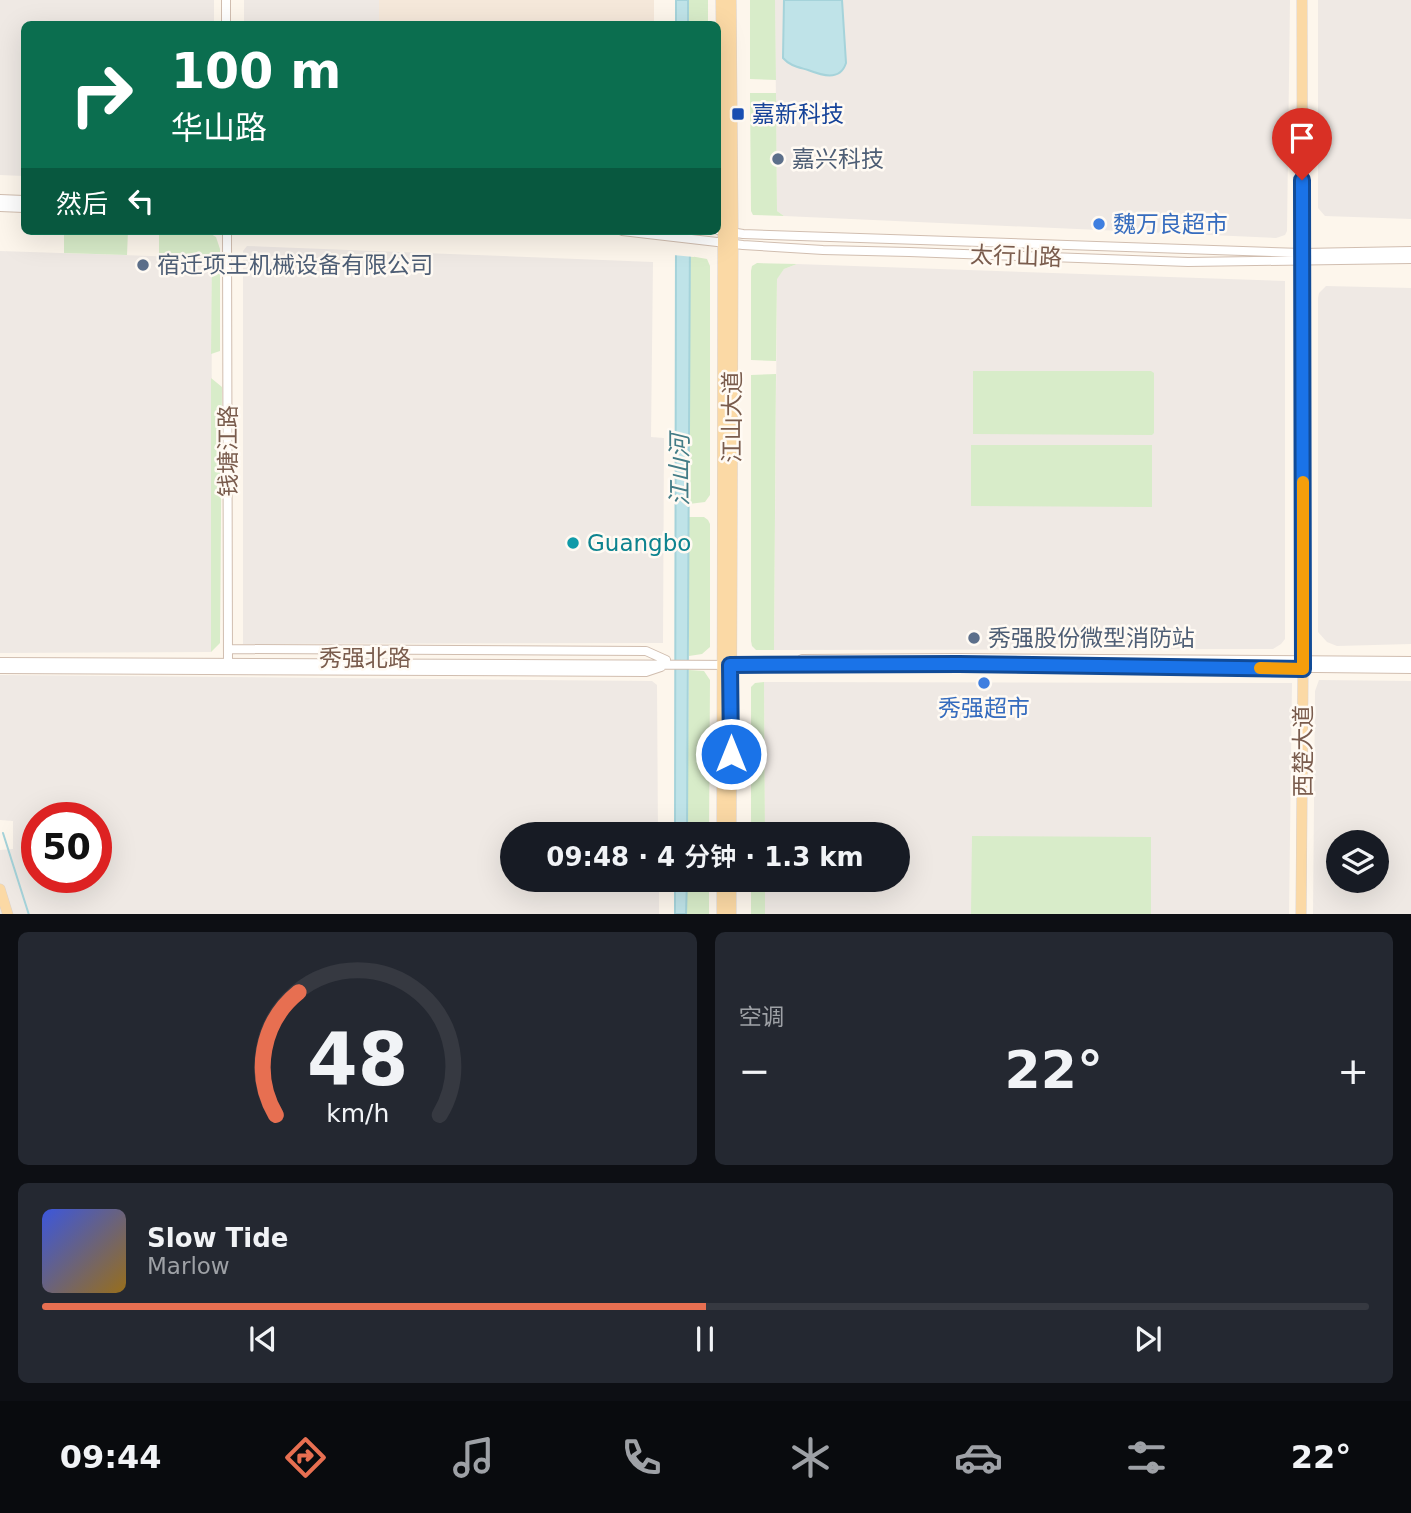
<!DOCTYPE html>
<html lang="zh">
<meta charset="utf-8">
<style>
body{margin:0;font-family:"DejaVu Sans","Noto Sans SC",sans-serif;background:#242831;color:#f1f3f6;height:100vh;display:flex;flex-direction:column;font-size:26px;white-space:nowrap}
*{box-sizing:border-box;margin:0}
p{font-size:23px;color:#9ea1a6}
.icon{flex:none;width:38px;height:38px;fill:none;stroke:currentColor;stroke-width:2;stroke-linecap:round;stroke-linejoin:round}
.map{position:relative;height:914px;overflow:hidden}
.side{display:flex;flex-direction:column;gap:18px;padding:18px;background:#0d0f14;flex:1}
.side>*{flex:none}
.guide{position:absolute;left:21px;top:21px;width:700px;height:214px;border-radius:10px;box-shadow:0 7px 28px #0002;background:#0b6e4f;color:#fff;overflow:hidden}
.tools{position:absolute;left:1326px;top:830px;display:grid;gap:14px}
.tools a{display:grid;place-items:center;width:63px;height:63px;border-radius:50%;background:#171b24;box-shadow:0 7px 28px #0002;font-size:35px}
.speed{position:absolute;left:21px;top:802px;display:flex;gap:14px;font-size:35px;font-weight:700;text-align:center}
.speed>*{display:grid;place-content:center;width:91px;height:91px;border-radius:50%;background:#171b24;box-shadow:0 7px 28px #0002;line-height:1}
.speed .limit{border:10px solid #d22;background:#fff;color:#111}
.pin{position:absolute;display:grid;place-items:center;width:60px;height:60px;color:#fff;margin:-72px -30px;border-radius:50% 50% 50% 0;rotate:-45deg;box-shadow:0 0 7px #0007}
.pin .icon{rotate:45deg}
.me{position:absolute;width:77px;margin:-38px;rotate:0deg;stroke-linejoin:round;filter:drop-shadow(0 0 5px #0008)}
.turn{display:flex;align-items:center;gap:24px;height:147px;padding:0 35px;font-size:32px}
.turn .icon{width:91px;height:91px;stroke-width:2.5}
.turn b{display:block;font-size:49px;line-height:60px}
.then{display:flex;align-items:center;height:66px;padding:0 35px;background:#0003;gap:14px;font-size:26px}
.big{font-size:52px;font-weight:600;line-height:1.1}
.side .card{flex:1;display:flex;flex-direction:column;justify-content:center;gap:10px;min-width:0;padding:0 24px;border-radius:10px;background:#242831}
.side .dial{align-items:center;gap:0}
.dial svg{height:182px;overflow:visible;fill:none;stroke:#363941;stroke-width:7;stroke-linecap:round;text-anchor:middle}
.dial text{fill:#f1f3f6;stroke:none}
.song{display:flex;align-items:center;gap:21px}
.cover{width:84px;height:84px;border-radius:10px;background:linear-gradient(135deg,hsl(230 70% 55%),hsl(40 70% 35%))}
.played{height:7px;border-radius:4px;background:linear-gradient(90deg,#e76f51 50%,#363941 50%)}
.keys{display:flex;justify-content:space-around;direction:ltr}
.heat{display:flex;justify-content:space-between;align-items:center;font-size:38px;direction:ltr}
.side .tiles{flex:1;display:grid;gap:18px;grid-template-columns:1fr 1fr}
.card:last-child{grid-column:span 2}
.trip{position:absolute;left:500px;top:822px;width:410px;height:70px;border-radius:35px;background:#171b24;box-shadow:0 7px 28px #0002;font-weight:600;line-height:70px;text-align:center}
.tab-bar{display:flex;height:112px;justify-content:space-around;align-items:center;background:#090b0e;color:#9ea1a6}
.tab-bar .icon{width:49px;height:49px}
.tab-bar .current{color:#e76f51}
.tab-bar b{font-size:32px;color:#f1f3f6}
.map>svg:first-child{display:block}
.residential{fill:#f5e8da}
.industrial{fill:#efe9e4;fill-rule:evenodd}
.green{fill:#d8ecc9}
.water{fill:#bfe3e8;stroke:#a5d3da;stroke-width:2}
.pier{fill:#fdf6ec}
.lines{fill:none;stroke-linecap:round;stroke-linejoin:round}
.stream{stroke:#a5d3da;stroke-width:2}
.minor-casing{stroke:#d1beb0;stroke-width:10}
.major-casing{stroke:#dad1cd;stroke-width:11}
.minor{stroke:#fff;stroke-width:8}
.major{stroke:#fbd9a5;stroke-width:10}
.route-casing{stroke:#114b97;stroke-width:18}
.route{stroke:#1a73e8;stroke-width:12}
.slow{stroke:#f59e0b;stroke-width:12}
.transit-dot{fill:#1a4fb4;stroke:#fffaf3;stroke-width:2.5}
.service-dot{fill:#5c6f8a;stroke:#fffaf3;stroke-width:2.5}
.shop-dot{fill:#3f7fe0;stroke:#fffaf3;stroke-width:2.5}
.culture-dot{fill:#0f9aa8;stroke:#fffaf3;stroke-width:2.5}
.labels{text-anchor:middle;dominant-baseline:central;stroke-width:5;stroke-linejoin:round;paint-order:stroke}
.transit-label{font-size:23px;fill:#164399;stroke:#fffaf3;text-anchor:start}
.service-label{font-size:23px;fill:#4e5e75;stroke:#fffaf3;text-anchor:start}
.shop-label{font-size:23px;fill:#366cbe;stroke:#fffaf3;text-anchor:start}
.street-label{font-size:23px;fill:#7a5c4d;stroke:#fffaf3}
.culture-label{font-size:23px;fill:#0d838f;stroke:#fffaf3;text-anchor:start}
.water-label{font-size:24px;font-style:italic;fill:#437c86;stroke:#fffaf3}
</style>
<div class="map">
<svg width="1411" height="915" viewBox="0 0 1411 915">
<rect width="100%" height="100%" fill="#fdf6ec"/>
<path class="residential" d="M379 0H654V24H379Z"/>
<path class="industrial" d="M0 0H214V24H24V176L0 175Z
M244 0H379V24H244Z
M775 0H1290L1287 231 1285 235 1276 238 784 216 777 211Z
M1318 0H1411V219L1325 216 1318 208Z
M247 246 653 262 651 437 664 438 663 643 243 644V251Z
M0 251 212 258 211 652 0 653Z
M797 264 1285 281V639L1281 644 1273 649 774 650 777 278 784 269Z
M1326 286 1411 288V644L1337 646 1327 642 1318 632V298L1319 293Z
M0 675 652 681 657 685 658 835H513V880H659V914H0V850L13 849V821L0 820ZM37 817H96V877H37Z
M1319 680 1411 681V914H1313L1315 691ZM1339 842H1377V880H1339Z
M764 682 1292 683 1289 914H765V880H898V835H765Z"/>
<path class="green" d="M688 0H708V24H688Z
M750 0H775L776 80 750 79Z
M750 93H776L777 211 784 216 753 215 751 211Z
M64 231H128L127 255 64 253Z
M159 232 211 234 216 237 220 249V351L211 354 212 258 159 256Z
M690 256 707 259 710 266V495L705 502 689 504Z
M757 263 797 264 784 269 777 279 776 361 751 360V271L752 266Z
M973 371H1151L1154 373V433L1152 435 973 434Z
M776 374 774 650H756L752 646 751 641V375Z
M211 378 222 387 220 643 211 652Z
M971 445H1152V507L971 506Z
M689 517H704L708 520 710 524V647L702 654 689 656Z
M689 670 704 671 710 680 709 835H687Z
M764 682 765 835H751V687L755 683Z
M972 836 1151 837V914H971Z
M687 880H709V914L686 915Z
M751 880H765V914H751Z"/>
<path class="water" d="M676 0H688V24H676Z
M784 0H842L846 63C840 82 821 75 808 70 798 67 790 66 783 58Z
M676 231H690L687 835H675Z
M675 880H687L686 914H675Z"/>
<path class="pier" d="M673 231H693L694 257 673 255Z"/>
<g class="lines">
<path class="stream" d="M3 833 29 915"/>
<defs>
<path id="minor" d="M226 0V24
M0 199 24 200
M0 207 24 208
M718 230 743 234 1302 253 1411 251
M227 231 228 666
M622 231 743 245 823 250 909 252 1188 262 1411 259
M228 649 646 651 666 660
M802 659 959 658 1411 661
M0 662 744 665 959 664 1411 669
M0 669 646 672 661 667"/>
<path id="major" d="M721 0 723 231 722 835
M731 0 733 232 731 835
M722 880V915
M731 880V915
M0 889 8 915
M1301 915 1303 674 1302 0"/>
</defs>
<use href="#minor" class="minor-casing"/>
<use href="#major" class="major-casing"/>
<use href="#minor" class="minor"/>
<use href="#major" class="major"/>
</g>
<g class="lines">
<defs>
<path id="route" d="M731 754 730 665 959 664 1303 669 1302 180"/>
</defs>
<use href="#route" class="route-casing"/>
<use href="#route" class="route"/>
<path class="slow" d="M1260 668 1303 669V482"/>
</g>
<rect class="transit-dot" x="731" y="107" width="14" height="14" rx="3.5"/>
<g class="service-dot">
<circle cx="778" cy="159" r="7"/>
<circle cx="143" cy="265" r="7"/>
<circle cx="974" cy="638" r="7"/>
</g>
<g class="shop-dot">
<circle cx="1099" cy="224" r="7"/>
<circle cx="984" cy="683" r="7"/>
</g>
<circle class="culture-dot" cx="573" cy="543" r="7"/>
<g class="labels">
<g class="transit-label">
<text x="752" y="114">嘉新科技</text>
</g>
<g class="service-label">
<text x="792" y="159">嘉兴科技</text>
<text x="157" y="265">宿迁项王机械设备有限公司</text>
<text x="988" y="638">秀强股份微型消防站</text>
</g>
<g class="shop-label">
<text x="1113" y="224">魏万良超市</text>
<text x="984" y="708" text-anchor="middle">秀强超市</text>
</g>
<g class="street-label">
<text transform="translate(1016 256) rotate(2)">太行山路</text>
<text transform="translate(732 417) rotate(-90)">江山大道</text>
<text transform="translate(228 451) rotate(-90)">钱塘江路</text>
<text x="365" y="658">秀强北路</text>
<text transform="translate(1303 751) rotate(-90)">西楚大道</text>
</g>
<g class="culture-label">
<text x="587" y="543">Guangbo</text>
</g>
<g class="water-label">
<text transform="translate(680 470) rotate(-90)">江山河</text>
</g>
</g>
</svg>
<div class="tools">
<a><svg class="icon" aria-label="layers" viewBox="0 0 24 24"><path d="M12 4l9 5-9 5-9-5zM3 14l9 5 9-5"/></svg></a>
</div>
<div class="speed"><div class="limit">50</div></div>
<div class="pin" style="left:1302px;top:180px;background:#d93025"><svg class="icon" aria-label="arrive" viewBox="0 0 24 24"><path d="M6 21V4h12l-3 4 3 4H6"/></svg></div>
<svg class="me" style="left:731px;top:754px" viewBox="-20 -20 40 40"><circle r="17" fill="#1a73e8" stroke="#fff" stroke-width="3"/><path d="M0-11L8 9 0 5-8 9z" fill="#fff"/></svg>
<div class="trip">09:48 · 4 分钟 · 1.3 km</div>
<div class="guide">
<div class="turn"><svg class="icon" aria-label="right" viewBox="0 0 24 24"><path d="M7 20v-9h11M14 6l5 5-5 5"/></svg><div><b>100 m</b>华山路</div></div>
<div class="then">然后<svg class="icon" aria-label="left" viewBox="0 0 24 24"><path d="M17 20v-9H6M10 6l-5 5 5 5"/></svg></div>
</div>
</div>
<section class="side">
<div class="tiles">
<div class="card dial"><svg viewBox="0 0 100 80">
<path d="M14 69A42 42 0 1 1 86 69"/>
<path d="M14 69A42 42 0 0 1 24 15" stroke="#e76f51"/>
<text x="50" y="56" font-size="32" font-weight="700">48</text>
<text x="50" y="72" font-size="11">km/h</text>
</svg></div>
<div class="card"><p>空调</p>
<div class="heat"><a>−</a><b class="big">22°</b><a>+</a></div>
</div>
<div class="card">
<div class="song"><i class="cover"></i><div><b>Slow Tide</b><p>Marlow</p></div></div>
<div class="played"></div>
<div class="keys"><svg class="icon" aria-label="previous" viewBox="0 0 24 24"><path d="M18 5L8 12l10 7zM5 5v14"/></svg><svg class="icon" aria-label="pause" viewBox="0 0 24 24"><path d="M8 5v14M16 5v14"/></svg><svg class="icon" aria-label="next" viewBox="0 0 24 24"><path d="M6 5l10 7-10 7zM19 5v14"/></svg></div>
</div>
</div>
</section>
<nav class="tab-bar">
<b>09:44</b>
<svg class="icon current" aria-label="directions" viewBox="0 0 24 24"><path d="M12 3l9 9-9 9-9-9zM9 14v-3h6M13 9l2 2-2 2"/></svg>
<svg class="icon" aria-label="music" viewBox="0 0 24 24"><path d="M9 18V5l10-2v13"/><circle cx="6" cy="18" r="3"/><circle cx="16" cy="16" r="3"/></svg>
<svg class="icon" aria-label="phone" viewBox="0 0 24 24"><path d="M5 4h4l2 5-3 2q2 4 5 5l2-3 5 2v4C11 20 4 13 5 4z"/></svg>
<svg class="icon" aria-label="climate" viewBox="0 0 24 24"><path d="M12 3v18M4 7l16 10M4 17L20 7"/></svg>
<svg class="icon" aria-label="car" viewBox="0 0 24 24"><path d="M5 17H2v-5l4-1 3-4h7l3 4 3 1v5h-3M9 17h6M6 11h13"/><circle cx="7" cy="17" r="2"/><circle cx="17" cy="17" r="2"/></svg>
<svg class="icon" aria-label="filters" viewBox="0 0 24 24"><path d="M4 7h16M4 17h16"/><circle cx="9" cy="7" r="2"/><circle cx="15" cy="17" r="2"/></svg>
<b>22°</b>
</nav>
